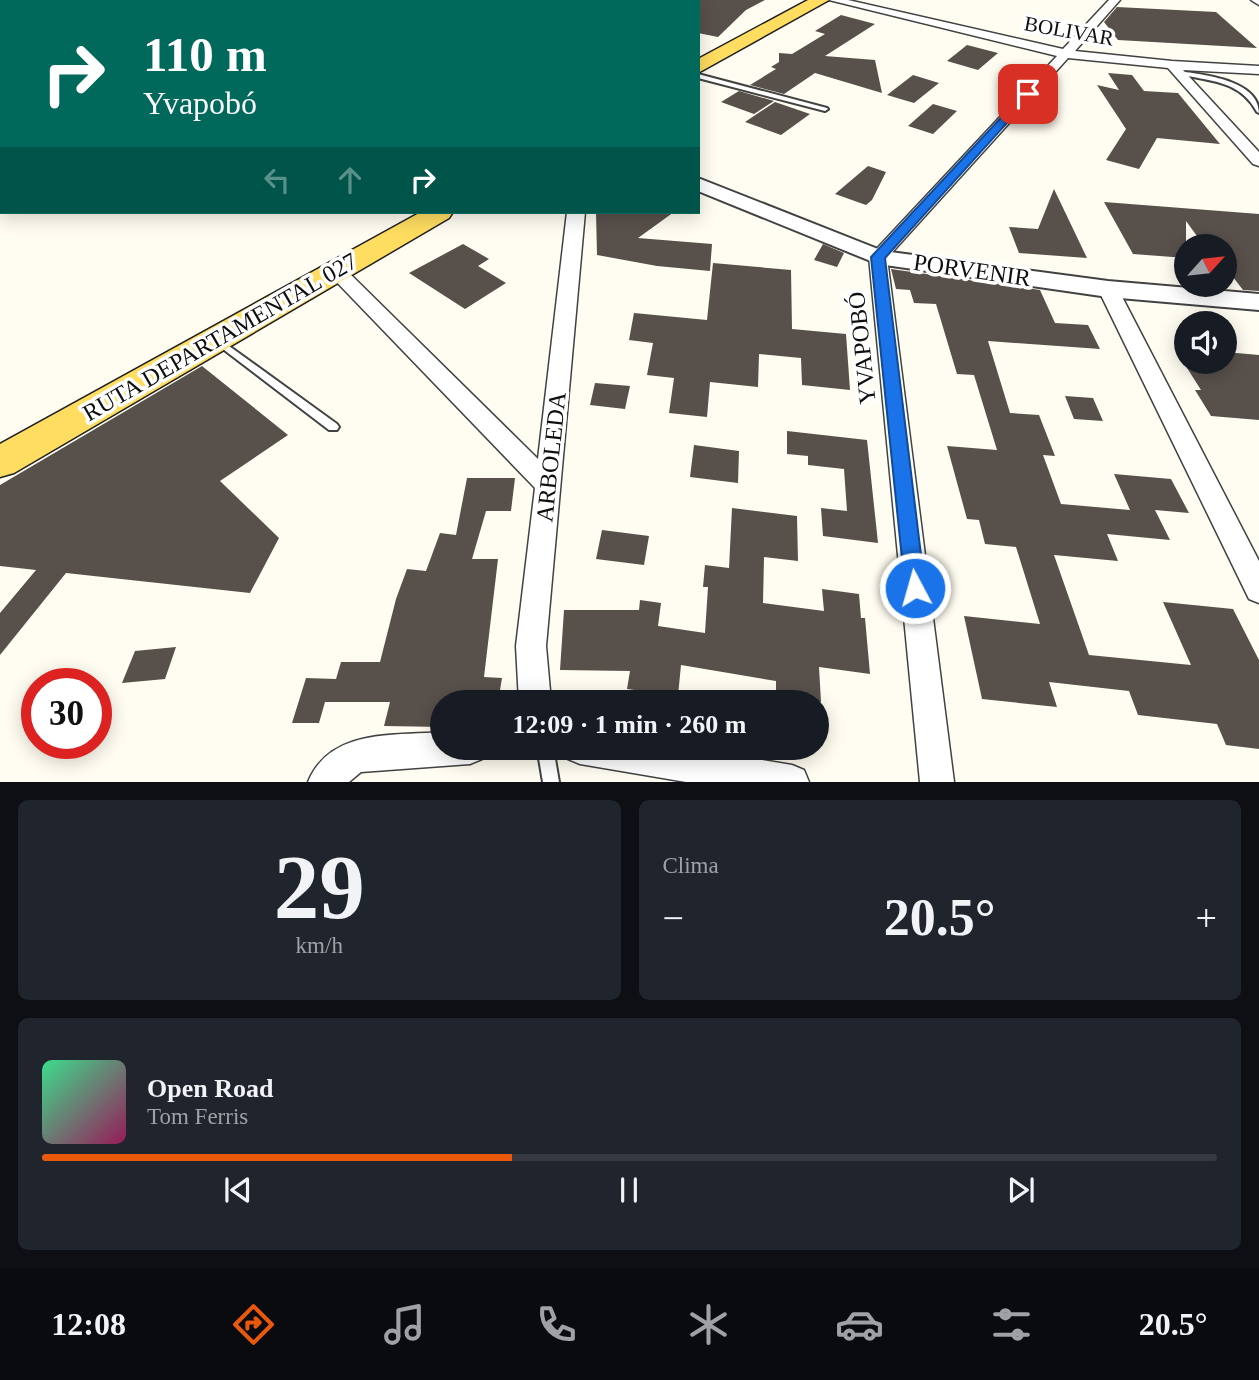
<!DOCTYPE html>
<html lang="es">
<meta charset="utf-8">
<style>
body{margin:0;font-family:Georgia,serif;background:#20242c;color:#f1f3f6;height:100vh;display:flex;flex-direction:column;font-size:26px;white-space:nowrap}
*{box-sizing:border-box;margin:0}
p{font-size:23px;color:#9ea1a6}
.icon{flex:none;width:38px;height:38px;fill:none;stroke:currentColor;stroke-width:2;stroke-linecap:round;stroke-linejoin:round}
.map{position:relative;height:782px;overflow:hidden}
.details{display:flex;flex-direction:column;gap:18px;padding:18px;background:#0d0f14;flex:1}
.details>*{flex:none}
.hud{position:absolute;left:0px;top:0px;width:700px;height:214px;box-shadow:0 4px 18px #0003;background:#00695c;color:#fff;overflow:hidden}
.needle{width:46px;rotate:63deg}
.tools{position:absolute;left:1174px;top:234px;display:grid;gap:14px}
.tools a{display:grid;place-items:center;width:63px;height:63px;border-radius:50%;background:#171b24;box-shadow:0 4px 18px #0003;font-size:35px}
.speed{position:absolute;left:21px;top:668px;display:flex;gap:14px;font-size:35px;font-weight:700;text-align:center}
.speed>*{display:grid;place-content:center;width:91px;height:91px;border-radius:50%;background:#171b24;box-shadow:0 4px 18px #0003;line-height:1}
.speed .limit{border:10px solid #d22;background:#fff;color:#111}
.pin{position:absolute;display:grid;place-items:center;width:60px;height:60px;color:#fff;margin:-30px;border-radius:14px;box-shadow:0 4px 10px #0006}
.me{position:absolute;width:77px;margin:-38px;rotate:354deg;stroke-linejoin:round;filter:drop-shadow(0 0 5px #0008)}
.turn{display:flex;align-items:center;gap:24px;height:147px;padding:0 28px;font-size:32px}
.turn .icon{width:91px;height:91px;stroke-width:2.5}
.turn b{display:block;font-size:49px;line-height:60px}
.lanes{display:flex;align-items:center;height:66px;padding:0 28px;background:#0003;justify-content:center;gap:35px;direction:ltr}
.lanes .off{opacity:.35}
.big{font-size:52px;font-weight:700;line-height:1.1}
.details .card{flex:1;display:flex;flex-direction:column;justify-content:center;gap:10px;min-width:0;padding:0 24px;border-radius:10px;background:#20242c}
.details .dial{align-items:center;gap:0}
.dial b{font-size:91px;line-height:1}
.song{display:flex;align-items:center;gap:21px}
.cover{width:84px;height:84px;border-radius:10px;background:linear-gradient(135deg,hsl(150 70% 55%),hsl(330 70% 35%))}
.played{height:7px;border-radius:4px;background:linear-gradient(90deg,#ea580c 40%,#363941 40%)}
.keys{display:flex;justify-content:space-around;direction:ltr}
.heat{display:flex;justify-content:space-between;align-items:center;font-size:38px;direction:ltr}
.details .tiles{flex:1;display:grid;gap:18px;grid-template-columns:1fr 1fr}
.card:last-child{grid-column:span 2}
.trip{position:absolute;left:430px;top:690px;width:399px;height:70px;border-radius:35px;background:#171b24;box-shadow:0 4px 18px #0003;font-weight:700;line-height:70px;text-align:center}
.tab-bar{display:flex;height:112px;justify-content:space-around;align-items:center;background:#090b0e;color:#9ea1a6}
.tab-bar .icon{width:49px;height:49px}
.tab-bar .selected{color:#ea580c}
.tab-bar b{font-size:32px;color:#f1f3f6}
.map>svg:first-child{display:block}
.building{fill:#58504b}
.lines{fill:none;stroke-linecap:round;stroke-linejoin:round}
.service-casing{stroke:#424242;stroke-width:4}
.minor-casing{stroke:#424242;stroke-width:3}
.tertiary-casing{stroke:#424242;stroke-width:4}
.primary-casing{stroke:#202020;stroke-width:3}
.service{fill:#fff;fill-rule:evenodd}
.minor{fill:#fff;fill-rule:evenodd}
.tertiary{fill:#fff;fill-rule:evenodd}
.primary{fill:#ffdd61;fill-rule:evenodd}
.route{fill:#1a73e8;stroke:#114b97;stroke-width:2}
.labels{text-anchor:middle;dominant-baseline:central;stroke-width:7;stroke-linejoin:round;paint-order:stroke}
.far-street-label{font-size:21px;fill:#0f0f0f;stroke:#fff}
.street-label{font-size:24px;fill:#0f0f0f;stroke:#fff}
</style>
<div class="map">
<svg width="1259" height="782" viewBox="0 0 1259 782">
<rect width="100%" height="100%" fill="#fffdf1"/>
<path class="building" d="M698 0H765L746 10 718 37 698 33Z
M1117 7 1216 12 1257 48 1118 40 1104 22Z
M841 15 875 24 825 56 875 60 882 93 815 73 784 94 750 85 776 69 771 67 779 62V53L792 54 825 34 815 31Z
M967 45 998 53 978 70 947 61Z
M1108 73 1132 75 1144 91 1178 93 1220 144 1157 138 1139 169 1106 160 1126 129 1097 85 1119 90Z
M913 75 939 83 914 103 887 95Z
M739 91 774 101 754 114 721 102Z
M775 102 810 114 781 135 745 122Z
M933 104 957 111 933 134 908 126Z
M868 166 886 172 872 200 866 205 835 194Z
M1054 189 1087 258 1019 253 1009 227 1038 229Z
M1104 202 1259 214V291L1243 290 1233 277 1227 276 1225 247H1205L1186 221V258L1133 254Z
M596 212H674L638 238 712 244 710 271 657 266 597 255Z
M463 244 489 259 478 266 506 283 465 309 409 273Z
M823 244 844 253 837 267 814 260Z
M713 263 791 270 792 329 846 334 850 390 802 385 801 358 759 354 758 387 710 382 707 417 669 413 674 378 647 375 653 343 629 340 634 313 707 320Z
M891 269 1040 290 1055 323 1088 325 1100 349 988 341 1010 413 1039 415 1055 456 1043 455 1061 504 1130 510 1114 474 1171 479 1189 513 1155 510 1170 540 1107 534 1118 561 1054 555 1089 655 1191 665 1163 602 1233 609 1259 660V749L1226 745 1217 724 1138 715 1129 691 1049 682 1057 707 982 699 964 616 1040 624 1016 547 985 544 979 520 967 519 947 446 997 450 974 375 957 374 936 304 914 303 910 290 896 289Z
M1175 349 1186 350V362H1225V352L1259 355V420L1211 416 1195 390H1201Z
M202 366 288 435 220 481 279 538 250 593 66 573 0 655V613L36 570 0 566V485Z
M595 383 630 386 625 409 590 405Z
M1065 396 1093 398 1103 421 1074 419Z
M787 431 867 440 878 543 823 536 821 508 847 511 844 469 808 465V456L787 454Z
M694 445 739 451 738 483 690 477Z
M467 478H515L511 511H486L472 559H498L484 677 502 678 498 702H443V727L384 726 390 702H325L319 723H292L306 678 336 679 341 662H380L396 599 407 569 426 571 440 533 456 535Z
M732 508 797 516 798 561 764 557 763 603 824 611 822 589 859 594 861 618H865L870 674 819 667 821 702 776 695V681L681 665 678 696 627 689 630 671 560 670 564 610H639L640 600 661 603 658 626 705 633 708 587H703L705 565 729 568Z
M602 530 649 536 644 565 596 559Z
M176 647 165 679 122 683 135 651Z"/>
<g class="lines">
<defs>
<path id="service" d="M1179 71C1204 75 1259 80 1259 113L1257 112C1240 80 1209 81 1177 74L1176 73Z
M698 74 827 108 828 109 825 111 698 78Z
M218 338 337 424 339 427 337 430H329L215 343 213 341Z
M537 747H553L559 782H543Z"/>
<path id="minor" d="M81 0H93L80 2Z
M417 0H430L431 2H418Z
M457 0H470L456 2Z
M573 0H583L584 2H572Z
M829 0H848L1063 49 1109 0H1120L1075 51 1172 61 1259 66V74L1183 70 1259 152V166L1253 164 1168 68 1068 58 887 258 954 782H920L869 257 1057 56Z
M1251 0H1259V5Z
M2 55V64L0 65V56Z
M2 181V192H0V182Z
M567 212H585L546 646 551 702H519L516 646 535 488 326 271 329 267H343L538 459Z
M1108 283 1115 285 1118 289 1259 561V603L1249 599 1098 289 1101 285Z
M443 732V747H487L482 759 470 764 361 772 349 782H308C330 728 394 736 443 732Z
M563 747H684L792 765 804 770 809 782H686L580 764 568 759Z"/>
<path id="tertiary" d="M698 178 883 251 1108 281 1259 294V310L1108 297 878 264 698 191Z"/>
<path id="primary" d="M808 0H829L698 73V59Z
M421 212H453L449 218 14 473 0 477V444Z"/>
</defs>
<use href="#service" class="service-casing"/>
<use href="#minor" class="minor-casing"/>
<use href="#tertiary" class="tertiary-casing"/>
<use href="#primary" class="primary-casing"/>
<use href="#service" class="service"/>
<use href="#minor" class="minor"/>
<use href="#tertiary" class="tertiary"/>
<use href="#primary" class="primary"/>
</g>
<path class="route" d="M1025 92 1033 94 885 258 925 588 922 595 915 598 908 595 905 588 871 257Z"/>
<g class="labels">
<g class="far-street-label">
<text transform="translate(1069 31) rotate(10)">BOLIVAR</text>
</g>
<g class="street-label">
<text transform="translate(972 270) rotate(8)">PORVENIR</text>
<text transform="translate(220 337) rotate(-30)">RUTA DEPARTAMENTAL 027</text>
<text transform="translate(862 348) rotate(-96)">YVAPOBÓ</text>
<text transform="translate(551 457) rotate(-84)">ARBOLEDA</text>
</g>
</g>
</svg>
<div class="tools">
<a><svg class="needle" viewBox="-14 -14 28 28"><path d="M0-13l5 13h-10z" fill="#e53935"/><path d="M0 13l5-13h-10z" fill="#9ea1a6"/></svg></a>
<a><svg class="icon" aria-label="sound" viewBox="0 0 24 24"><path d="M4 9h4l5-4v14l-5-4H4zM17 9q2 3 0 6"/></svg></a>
</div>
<div class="speed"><div class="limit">30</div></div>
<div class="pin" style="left:1028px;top:94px;background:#d93025"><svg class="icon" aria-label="arrive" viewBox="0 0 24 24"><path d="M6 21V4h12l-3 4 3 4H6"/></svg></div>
<svg class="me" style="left:915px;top:588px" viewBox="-20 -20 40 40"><circle r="17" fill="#1a73e8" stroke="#fff" stroke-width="3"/><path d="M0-11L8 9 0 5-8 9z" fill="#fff"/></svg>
<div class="trip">12:09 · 1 min · 260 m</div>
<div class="hud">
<div class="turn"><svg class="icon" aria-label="right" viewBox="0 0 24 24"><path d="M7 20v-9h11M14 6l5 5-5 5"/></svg><div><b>110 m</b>Yvapobó</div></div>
<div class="lanes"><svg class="icon off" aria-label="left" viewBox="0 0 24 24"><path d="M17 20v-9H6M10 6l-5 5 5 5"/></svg><svg class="icon off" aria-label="ahead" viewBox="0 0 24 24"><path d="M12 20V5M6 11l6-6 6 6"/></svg><svg class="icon" aria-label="right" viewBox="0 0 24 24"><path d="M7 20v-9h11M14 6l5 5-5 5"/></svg></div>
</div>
</div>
<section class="details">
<div class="tiles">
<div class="card dial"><b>29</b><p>km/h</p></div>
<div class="card"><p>Clima</p>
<div class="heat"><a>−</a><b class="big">20.5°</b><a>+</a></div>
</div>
<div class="card">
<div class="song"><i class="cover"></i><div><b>Open Road</b><p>Tom Ferris</p></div></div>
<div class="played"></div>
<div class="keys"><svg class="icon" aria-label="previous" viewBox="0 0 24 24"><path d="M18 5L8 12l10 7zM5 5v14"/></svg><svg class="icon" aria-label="pause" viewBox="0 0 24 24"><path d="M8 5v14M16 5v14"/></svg><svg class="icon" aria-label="next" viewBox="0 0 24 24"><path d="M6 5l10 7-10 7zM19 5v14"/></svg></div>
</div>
</div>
</section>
<nav class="tab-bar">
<b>12:08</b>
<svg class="icon selected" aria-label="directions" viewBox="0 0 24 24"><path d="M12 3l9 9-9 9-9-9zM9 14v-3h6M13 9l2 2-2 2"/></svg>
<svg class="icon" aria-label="music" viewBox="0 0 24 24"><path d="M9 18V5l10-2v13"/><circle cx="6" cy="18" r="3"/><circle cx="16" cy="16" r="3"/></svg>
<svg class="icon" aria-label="phone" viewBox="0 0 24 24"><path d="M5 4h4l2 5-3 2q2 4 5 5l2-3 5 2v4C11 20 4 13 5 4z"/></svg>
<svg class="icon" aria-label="climate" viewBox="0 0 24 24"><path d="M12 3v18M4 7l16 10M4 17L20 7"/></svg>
<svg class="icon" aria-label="car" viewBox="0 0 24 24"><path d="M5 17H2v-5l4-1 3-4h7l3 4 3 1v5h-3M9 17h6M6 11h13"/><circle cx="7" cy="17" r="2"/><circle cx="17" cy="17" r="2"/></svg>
<svg class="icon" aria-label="filters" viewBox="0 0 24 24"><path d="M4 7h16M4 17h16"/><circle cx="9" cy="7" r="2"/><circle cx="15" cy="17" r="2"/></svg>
<b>20.5°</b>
</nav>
